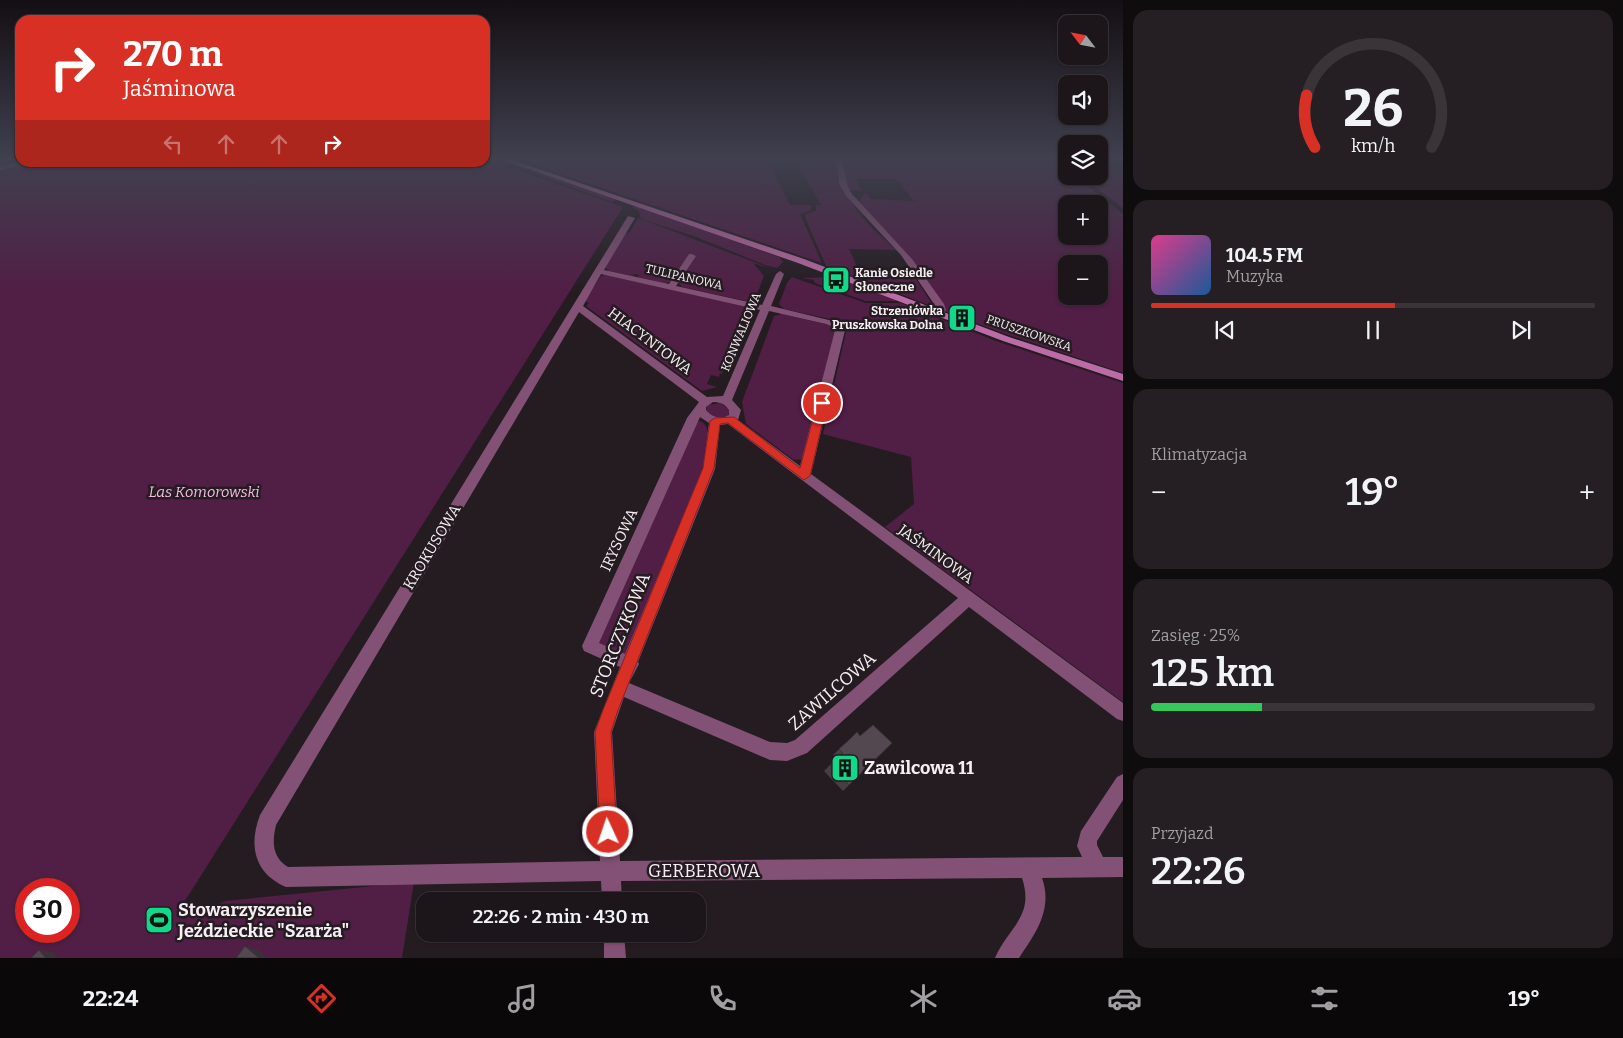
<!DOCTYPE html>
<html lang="pl">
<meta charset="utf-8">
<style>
body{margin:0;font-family:Bitter,serif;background:#251e23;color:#f1f3f6;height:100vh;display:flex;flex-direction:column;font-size:19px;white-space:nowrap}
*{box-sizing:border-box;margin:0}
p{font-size:16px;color:#a09fa2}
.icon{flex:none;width:28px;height:28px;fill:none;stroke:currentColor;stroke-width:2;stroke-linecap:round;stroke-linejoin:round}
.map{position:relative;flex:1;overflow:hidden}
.sheet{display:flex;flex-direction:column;gap:10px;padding:10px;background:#0f0c0e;width:500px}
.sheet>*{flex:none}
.top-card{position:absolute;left:15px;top:15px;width:475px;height:152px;border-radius:15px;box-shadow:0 1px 4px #0004,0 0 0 1px #3a3439;background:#d93025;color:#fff;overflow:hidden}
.needle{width:32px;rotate:302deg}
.controls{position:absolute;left:1058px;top:15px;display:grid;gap:10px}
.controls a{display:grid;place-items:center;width:50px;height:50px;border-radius:10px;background:#1c151a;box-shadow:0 1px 4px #0004,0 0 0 1px #3a3439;font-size:25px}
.speed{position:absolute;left:15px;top:878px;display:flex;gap:10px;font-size:25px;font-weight:700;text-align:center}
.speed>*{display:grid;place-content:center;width:65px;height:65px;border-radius:50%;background:#1c151a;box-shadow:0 1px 4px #0004,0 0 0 1px #3a3439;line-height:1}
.speed .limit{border:8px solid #d22;background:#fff;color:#111}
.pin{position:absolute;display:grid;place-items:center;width:42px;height:42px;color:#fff;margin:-21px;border:2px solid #fff;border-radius:50%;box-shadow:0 1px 5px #0007}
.me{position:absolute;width:55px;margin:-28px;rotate:357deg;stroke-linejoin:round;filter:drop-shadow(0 0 4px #0008)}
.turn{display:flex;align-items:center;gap:18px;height:105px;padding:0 25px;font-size:22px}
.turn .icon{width:65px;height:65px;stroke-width:2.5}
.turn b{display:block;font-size:35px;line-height:42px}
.lanes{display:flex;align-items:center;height:48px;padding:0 25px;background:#0003;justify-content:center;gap:25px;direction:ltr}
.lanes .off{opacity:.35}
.big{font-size:38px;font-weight:600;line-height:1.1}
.sheet .tile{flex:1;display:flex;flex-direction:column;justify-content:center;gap:8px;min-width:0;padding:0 18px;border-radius:15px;background:#251e23}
.sheet .dial{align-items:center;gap:0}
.dial svg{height:130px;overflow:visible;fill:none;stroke:#3a3439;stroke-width:7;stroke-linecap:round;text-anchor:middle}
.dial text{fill:#f1f3f6;stroke:none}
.song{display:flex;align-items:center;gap:15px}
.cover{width:60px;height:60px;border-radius:8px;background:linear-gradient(135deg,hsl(330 70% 55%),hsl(210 70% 35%))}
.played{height:5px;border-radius:2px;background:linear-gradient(90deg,#d93025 55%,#3a3439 55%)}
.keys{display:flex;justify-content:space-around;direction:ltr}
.heat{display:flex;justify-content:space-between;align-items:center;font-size:28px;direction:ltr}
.charge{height:8px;border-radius:4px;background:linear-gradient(90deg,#34c759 25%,#3a3439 0)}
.trip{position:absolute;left:416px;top:892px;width:290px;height:50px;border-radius:15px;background:#1c151a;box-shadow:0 1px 4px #0004,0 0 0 1px #3a3439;font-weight:600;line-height:50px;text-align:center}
.menu{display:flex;height:80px;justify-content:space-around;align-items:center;background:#0b080a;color:#a09fa2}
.menu .icon{width:35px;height:35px}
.menu .selected{color:#d93025}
.menu b{font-size:22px;color:#f1f3f6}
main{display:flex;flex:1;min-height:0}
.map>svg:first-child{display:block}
.green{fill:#511e45;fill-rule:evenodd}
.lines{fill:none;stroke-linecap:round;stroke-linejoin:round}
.street{fill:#835175;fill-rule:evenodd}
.secondary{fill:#bc6ba6;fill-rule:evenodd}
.wall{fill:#473e44}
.shaded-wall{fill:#3a3237}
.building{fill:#53484f;stroke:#3a3237}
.route{fill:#d93025;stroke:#8d1f18}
.labels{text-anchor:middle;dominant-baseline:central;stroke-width:5;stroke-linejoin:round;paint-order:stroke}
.far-poi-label{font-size:12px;font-weight:bold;fill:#f5eef2;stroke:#251c22;text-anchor:start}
.far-street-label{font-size:12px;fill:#f5eef2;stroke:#251c22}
.street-label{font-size:15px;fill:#f5eef2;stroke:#251c22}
.park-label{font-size:15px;font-style:italic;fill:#f8b8e4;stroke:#251c22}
.near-street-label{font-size:18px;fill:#f5eef2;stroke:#251c22}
.near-poi-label{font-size:18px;font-weight:bold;fill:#f5eef2;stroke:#251c22;text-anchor:start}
</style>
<main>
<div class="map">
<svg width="1123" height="958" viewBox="0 0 1123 958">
<rect width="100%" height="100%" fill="#251c22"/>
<path class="green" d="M485 159 623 207 183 904 203 910 225 901 414 882 402 958H0V169L32 162H485ZM26 889H69V931H26Z
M495 159H502L615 199V201L612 202Z
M516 159H767L790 205H812L809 211 800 214 822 263Z
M794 159H834L839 166 837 179 857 211 873 229 896 250 849 249 858 269 910 270 934 307 826 266 805 217 806 214 816 211V205H821Z
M841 159H1066V176H1075L1123 214V373L1000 332 946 312 917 269 859 202 865 193H867L871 199 914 201 896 179H856L862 191 849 190 844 178 846 166ZM1066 204H1099V236H1066ZM1066 264H1099V296H1066Z
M1099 162 1123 174V208L1081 176H1099Z
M632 207H639L779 257 783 262 777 268 765 265 694 236 644 220 640 217 639 211Z
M638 218 775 270 753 263 764 276 755 299 746 301 682 287 678 282 695 255 689 254 672 282 664 283 638 277 639 275 634 274 633 276 609 271 605 267 624 234 630 232Z
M607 275 744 306 749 311C746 319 741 325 738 331L740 332 732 350 727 349 726 352 731 353 722 374 720 373 719 377 711 375 707 384 717 387 702 391 586 306 589 303 585 301 601 276Z
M786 275 866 303H901L996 341 1123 383V702L885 527 914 504 911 457 823 434 848 323 784 309 779 304 787 283 792 277Z
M830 277 837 281H846L898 301H865L815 283 814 280 802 278Z
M782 314 829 325 835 330 803 459 794 460 746 424 742 402 774 316Z
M720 403 730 410 728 416 716 418 706 411 707 405Z
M700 421C715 428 706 452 704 465L633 647 625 655 598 647 597 639 696 422Z"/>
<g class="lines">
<path class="street" d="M834 159H840C848 172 843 181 852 194L912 259 944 304 946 310 942 316H936L934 314 936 310 934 304 901 255 847 197 839 184 838 168Z
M20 162H30L0 170V166Z
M628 216 635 218 604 270 669 284 689 254H692L696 256 676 286 762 305 776 274 780 271 784 274 771 306 841 323 845 330 811 474 1123 703V721L1117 719 969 607 807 753 787 761 770 760 624 697 612 732 620 861 1082 857 1077 846 1081 831 1117 777 1123 774V800L1097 841V845L1103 857H1123V877L1042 878C1053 909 1036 933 1019 958H995C1008 927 1035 917 1022 878L621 881 622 901H602L601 881 286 887C255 874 248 846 260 815ZM601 274 760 310 723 396 707 397 583 306ZM769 311 826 324 834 327 835 330 800 466 738 420 741 410 732 400ZM579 312 699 402 687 418 582 646 584 651 620 667 594 732 600 861 288 867C272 857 272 842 276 825ZM713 402C720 402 725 404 729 410V415C720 420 712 417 706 410V407ZM700 417 709 423 703 469 625 654 599 643ZM728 424 958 598 795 740 787 743 770 742 629 683 639 664 638 662 715 469 720 425Z
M604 934H624L626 958H604Z"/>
<path class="secondary" d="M500 159H509L804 259 1009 337 1123 374V381L1003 341 798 263Z"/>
</g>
<path class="wall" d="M857 732 849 785 843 791 824 771 836 759 833 755Z"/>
<path class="shaded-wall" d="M245 946 258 950 267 958H259Z
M39 950 53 952 58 958H46Z"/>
<path class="building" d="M873 725 892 743 849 785 830 765 843 753 839 749 848 741 857 732 860 736Z
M245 946 259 958H236Z
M39 950 46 958H31Z"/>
<linearGradient id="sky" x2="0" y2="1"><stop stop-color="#140f13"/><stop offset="0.54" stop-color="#40404f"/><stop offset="1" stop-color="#40404f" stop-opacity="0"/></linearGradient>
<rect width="1123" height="293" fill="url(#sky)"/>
<path class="route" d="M822 400 827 403 810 476 804 480 728 423 720 424 714 468 618 710 611 732 617 832 615 838 608 841 602 838 600 832 595 732 603 710 703 468 710 421 715 418 734 417 800 468 817 403Z"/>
<defs>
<symbol id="bus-square" viewBox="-11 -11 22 22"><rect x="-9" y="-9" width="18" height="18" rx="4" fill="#11d98a" stroke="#251c22"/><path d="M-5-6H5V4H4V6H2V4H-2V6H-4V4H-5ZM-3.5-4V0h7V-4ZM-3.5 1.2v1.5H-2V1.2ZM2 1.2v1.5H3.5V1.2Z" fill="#111"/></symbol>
<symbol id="building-square" viewBox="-11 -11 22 22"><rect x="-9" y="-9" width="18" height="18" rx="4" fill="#11d98a" stroke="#251c22"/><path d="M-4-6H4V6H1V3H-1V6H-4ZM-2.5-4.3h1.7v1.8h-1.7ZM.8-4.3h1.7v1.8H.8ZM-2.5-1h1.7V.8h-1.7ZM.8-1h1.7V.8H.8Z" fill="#111"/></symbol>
<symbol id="stadium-square" viewBox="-11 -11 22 22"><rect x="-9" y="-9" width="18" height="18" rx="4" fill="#11d98a" stroke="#251c22"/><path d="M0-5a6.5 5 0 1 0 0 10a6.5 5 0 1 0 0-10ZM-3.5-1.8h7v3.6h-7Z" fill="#111"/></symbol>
</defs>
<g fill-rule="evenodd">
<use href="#bus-square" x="820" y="264" width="32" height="32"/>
<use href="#building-square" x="946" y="302" width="32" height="32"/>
<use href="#building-square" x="829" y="752" width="32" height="32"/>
<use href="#stadium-square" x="143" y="904" width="32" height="32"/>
</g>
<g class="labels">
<g class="far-poi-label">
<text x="855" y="273">Kanie Osiedle<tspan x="855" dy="14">Słoneczne</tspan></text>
<text x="943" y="311" text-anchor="end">Strzeniówka<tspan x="943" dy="14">Pruszkowska Dolna</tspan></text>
</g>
<g class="far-street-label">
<text transform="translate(684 277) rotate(13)">TULIPANOWA</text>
<text transform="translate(741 332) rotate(-67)">KONWALIOWA</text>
<text transform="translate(1029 333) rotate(19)">PRUSZKOWSKA</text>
</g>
<g class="street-label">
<text transform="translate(650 341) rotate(37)">HIACYNTOWA</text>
<text transform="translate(619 540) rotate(-65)">IRYSOWA</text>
<text transform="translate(432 547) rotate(-59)">KROKUSOWA</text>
<text transform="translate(936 554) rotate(36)">JAŚMINOWA</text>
</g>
<g class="park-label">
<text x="204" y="492">Las Komorowski</text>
</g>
<g class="near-street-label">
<text transform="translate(620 635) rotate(-68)">STORCZYKOWA</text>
<text transform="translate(832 691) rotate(-41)">ZAWILCOWA</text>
<text x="704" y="871">GERBEROWA</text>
</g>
<g class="near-poi-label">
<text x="864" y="768">Zawilcowa 11</text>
<text x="178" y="910">Stowarzyszenie<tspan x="178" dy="21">Jeździeckie "Szarża"</tspan></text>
</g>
</g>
</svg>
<div class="controls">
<a><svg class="needle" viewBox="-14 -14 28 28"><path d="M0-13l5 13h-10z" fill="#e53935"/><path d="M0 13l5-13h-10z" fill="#a09fa2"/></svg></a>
<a><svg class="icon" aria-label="sound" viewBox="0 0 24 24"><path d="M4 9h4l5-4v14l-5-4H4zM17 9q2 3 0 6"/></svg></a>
<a><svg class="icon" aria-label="layers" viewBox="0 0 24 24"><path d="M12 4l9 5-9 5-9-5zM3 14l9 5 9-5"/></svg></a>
<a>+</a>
<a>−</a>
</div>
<div class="speed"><div class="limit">30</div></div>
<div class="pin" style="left:822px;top:403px;background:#d93025"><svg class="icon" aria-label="arrive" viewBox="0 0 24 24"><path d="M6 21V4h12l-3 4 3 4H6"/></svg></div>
<svg class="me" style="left:608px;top:832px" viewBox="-20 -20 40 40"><circle r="17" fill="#d93025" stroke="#fff" stroke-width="3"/><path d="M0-11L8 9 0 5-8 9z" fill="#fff"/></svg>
<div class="trip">22:26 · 2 min · 430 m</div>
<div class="top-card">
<div class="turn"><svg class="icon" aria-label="right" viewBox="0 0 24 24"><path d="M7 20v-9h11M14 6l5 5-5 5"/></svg><div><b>270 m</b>Jaśminowa</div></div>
<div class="lanes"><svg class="icon off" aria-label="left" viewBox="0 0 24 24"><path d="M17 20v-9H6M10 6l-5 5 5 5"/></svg><svg class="icon off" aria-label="ahead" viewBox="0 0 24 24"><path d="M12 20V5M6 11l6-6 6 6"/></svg><svg class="icon off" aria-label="ahead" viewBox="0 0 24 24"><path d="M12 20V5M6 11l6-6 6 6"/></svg><svg class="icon" aria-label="right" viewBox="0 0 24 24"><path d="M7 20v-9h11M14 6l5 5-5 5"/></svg></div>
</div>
</div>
<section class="sheet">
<div class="tile dial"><svg viewBox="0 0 100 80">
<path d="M14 69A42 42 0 1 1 86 69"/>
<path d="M14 69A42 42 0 0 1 9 37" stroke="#d93025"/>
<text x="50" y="56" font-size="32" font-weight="700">26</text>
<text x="50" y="72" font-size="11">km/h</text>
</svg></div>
<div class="tile">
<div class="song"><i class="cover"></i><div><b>104.5 FM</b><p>Muzyka</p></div></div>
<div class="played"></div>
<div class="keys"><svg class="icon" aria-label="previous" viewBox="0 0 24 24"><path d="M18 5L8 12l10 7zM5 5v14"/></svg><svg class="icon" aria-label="pause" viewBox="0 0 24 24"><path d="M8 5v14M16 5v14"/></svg><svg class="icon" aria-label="next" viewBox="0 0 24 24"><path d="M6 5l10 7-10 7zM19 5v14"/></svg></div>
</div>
<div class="tile"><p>Klimatyzacja</p>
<div class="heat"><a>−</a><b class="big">19°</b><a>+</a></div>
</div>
<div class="tile"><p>Zasięg · 25%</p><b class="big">125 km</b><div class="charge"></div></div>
<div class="tile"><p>Przyjazd</p><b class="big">22:26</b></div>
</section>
</main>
<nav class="menu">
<b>22:24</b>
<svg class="icon selected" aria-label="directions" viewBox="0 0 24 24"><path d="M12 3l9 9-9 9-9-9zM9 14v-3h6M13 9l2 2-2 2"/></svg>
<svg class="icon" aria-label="music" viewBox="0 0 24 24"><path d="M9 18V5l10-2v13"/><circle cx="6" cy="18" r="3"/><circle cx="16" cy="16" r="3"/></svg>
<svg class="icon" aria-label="phone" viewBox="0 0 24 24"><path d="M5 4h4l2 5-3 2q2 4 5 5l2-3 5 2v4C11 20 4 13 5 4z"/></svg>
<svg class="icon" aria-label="climate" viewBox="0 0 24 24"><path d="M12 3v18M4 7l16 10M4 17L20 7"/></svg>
<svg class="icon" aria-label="car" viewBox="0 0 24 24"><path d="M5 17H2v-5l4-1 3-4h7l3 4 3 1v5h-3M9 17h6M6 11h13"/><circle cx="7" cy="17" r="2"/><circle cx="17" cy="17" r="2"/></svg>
<svg class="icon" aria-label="filters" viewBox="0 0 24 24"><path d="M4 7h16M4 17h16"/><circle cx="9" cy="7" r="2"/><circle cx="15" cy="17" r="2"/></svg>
<b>19°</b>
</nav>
